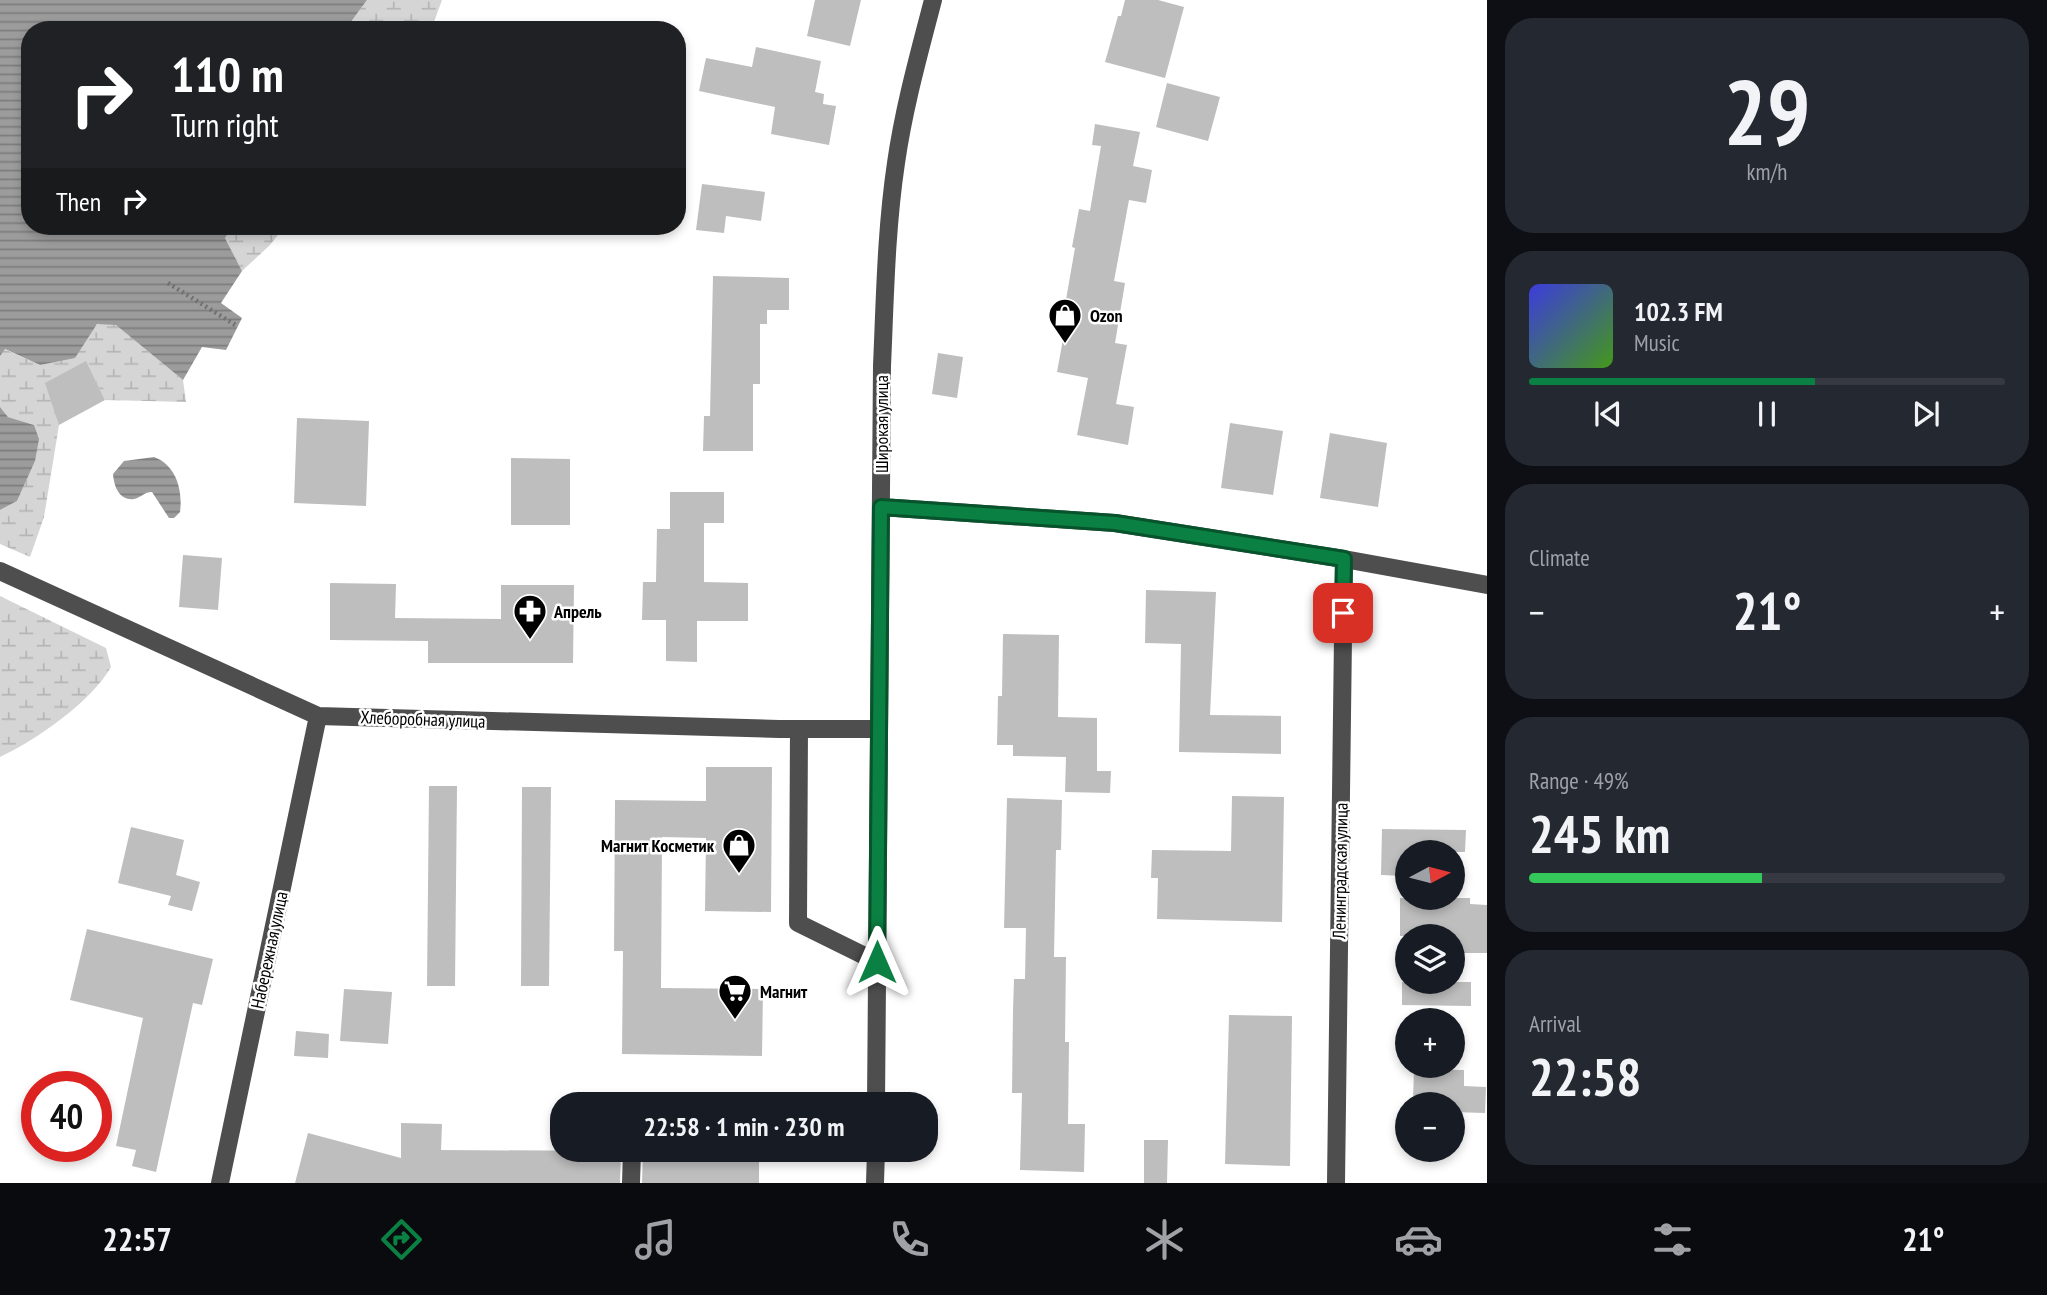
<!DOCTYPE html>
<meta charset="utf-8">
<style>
body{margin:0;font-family:"PT Sans Narrow",sans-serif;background:#242831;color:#f1f3f6;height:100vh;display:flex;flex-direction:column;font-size:26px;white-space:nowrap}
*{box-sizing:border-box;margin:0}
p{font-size:23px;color:#9ea1a6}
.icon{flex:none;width:38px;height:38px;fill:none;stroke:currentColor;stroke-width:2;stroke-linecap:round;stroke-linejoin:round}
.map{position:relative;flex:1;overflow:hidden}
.sheet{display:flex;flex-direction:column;gap:18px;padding:18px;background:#0d0f14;width:560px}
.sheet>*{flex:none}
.top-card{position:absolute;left:21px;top:21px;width:665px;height:214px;border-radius:28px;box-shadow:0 4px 10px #0003;background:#202124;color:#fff;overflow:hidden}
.needle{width:46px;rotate:83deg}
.buttons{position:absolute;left:1395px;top:840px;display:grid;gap:14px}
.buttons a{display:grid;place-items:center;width:70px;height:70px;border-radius:50%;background:#171b24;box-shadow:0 4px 10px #0003;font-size:35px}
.speed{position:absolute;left:21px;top:1071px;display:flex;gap:14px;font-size:35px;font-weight:700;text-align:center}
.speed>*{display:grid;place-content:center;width:91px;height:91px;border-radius:50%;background:#171b24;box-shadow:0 4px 10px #0003;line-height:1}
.speed .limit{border:10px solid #d22;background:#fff;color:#111}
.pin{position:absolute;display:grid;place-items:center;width:60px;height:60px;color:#fff;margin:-30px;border-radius:14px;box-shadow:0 4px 10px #0006}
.me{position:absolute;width:77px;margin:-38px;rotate:0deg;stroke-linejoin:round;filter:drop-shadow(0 0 5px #0008)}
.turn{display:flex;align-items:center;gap:24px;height:147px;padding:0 35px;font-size:32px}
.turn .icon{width:91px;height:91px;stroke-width:2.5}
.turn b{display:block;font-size:49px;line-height:60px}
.then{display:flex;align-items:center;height:66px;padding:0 35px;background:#0003;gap:14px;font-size:26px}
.big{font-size:52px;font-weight:600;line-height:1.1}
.sheet .tile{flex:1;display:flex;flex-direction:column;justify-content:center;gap:10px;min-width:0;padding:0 24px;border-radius:28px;background:#242831}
.sheet .dial{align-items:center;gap:0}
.dial b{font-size:91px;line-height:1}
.song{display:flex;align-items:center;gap:21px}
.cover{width:84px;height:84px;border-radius:10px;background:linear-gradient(135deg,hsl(240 70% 55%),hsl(100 70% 35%))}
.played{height:7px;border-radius:4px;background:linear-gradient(90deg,#0b8043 60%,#363941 60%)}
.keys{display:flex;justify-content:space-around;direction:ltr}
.heat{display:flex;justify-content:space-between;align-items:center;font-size:38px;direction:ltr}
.charge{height:10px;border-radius:5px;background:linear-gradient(90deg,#34c759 49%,#363941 0)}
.trip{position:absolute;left:550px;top:1092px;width:388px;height:70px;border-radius:28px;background:#171b24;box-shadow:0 4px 10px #0003;font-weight:600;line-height:70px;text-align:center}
.menu{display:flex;height:112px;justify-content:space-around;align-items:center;background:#090b0e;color:#9ea1a6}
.menu .icon{width:49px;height:49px}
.menu .current{color:#0b8043}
.menu b{font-size:32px;color:#f1f3f6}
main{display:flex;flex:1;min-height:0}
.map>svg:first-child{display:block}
.wetland{fill:url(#wetland-marsh)}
.water{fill:url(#water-rules)}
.building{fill:#bebebe}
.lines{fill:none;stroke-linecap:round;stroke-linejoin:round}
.path{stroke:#707070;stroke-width:4.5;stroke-dasharray:2 3.5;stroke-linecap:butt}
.minor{stroke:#4e4e4e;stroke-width:18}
.route-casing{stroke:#07532c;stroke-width:18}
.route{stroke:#0b8043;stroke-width:12}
.labels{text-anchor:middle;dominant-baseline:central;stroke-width:5;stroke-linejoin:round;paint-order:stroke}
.poi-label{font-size:18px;font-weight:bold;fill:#000;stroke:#fff;text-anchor:start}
.street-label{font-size:18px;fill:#000;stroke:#fff}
</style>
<main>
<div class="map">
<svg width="1487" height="1183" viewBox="0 0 1487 1183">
<defs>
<pattern id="wetland-marsh" width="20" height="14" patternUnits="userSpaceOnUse" patternTransform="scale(1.75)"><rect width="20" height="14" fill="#d5d5d5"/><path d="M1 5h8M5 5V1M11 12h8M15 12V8" fill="none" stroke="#b5b5b5"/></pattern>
<pattern id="water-rules" width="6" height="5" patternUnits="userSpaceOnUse" patternTransform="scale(1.75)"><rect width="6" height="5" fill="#9c9c9c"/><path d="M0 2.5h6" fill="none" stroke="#7d7d7d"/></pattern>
</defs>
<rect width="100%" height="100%" fill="#fff"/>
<path class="wetland" d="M367 0H442L431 30H345Z
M232 226H285L270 245 242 271 225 238Z
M98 324H115L183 380 186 402 105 400 86 362 59 425 44 517 30 557 0 544V510L17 501 35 460 34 425 8 417 0 407V356L4 349 40 365Z
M0 596 106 648 111 667C91 702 36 740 0 757Z"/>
<path class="water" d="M0 0H367L345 30H30V226H232L225 238 242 271 221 303 242 318 226 350 202 347 183 380 116 325 97 324 75 358 40 365 5 349 0 356Z
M0 407 8 417 34 425 39 439 35 461 17 501 0 510Z
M154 457C176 465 183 490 180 512L174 518H169L152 492C144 492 142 497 134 499 119 501 114 486 113 474L124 461Z"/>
<path class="building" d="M815 0H861L850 46 807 36Z
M1125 0H1158L1184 7 1165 78 1105 62 1118 16H1121Z
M756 47 821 61 815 92 824 94 823 104 836 106 829 145 771 134 775 107 699 91 706 58 752 67Z
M1167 83 1220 97 1208 141 1156 127Z
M1095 124 1140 132 1133 166 1152 170 1146 203 1129 200 1114 281 1125 283 1115 343 1127 345 1116 404 1134 407 1128 445 1077 435 1088 378 1057 372 1068 312 1064 311 1075 248 1072 247 1079 209 1090 211 1101 146 1092 145Z
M702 184 765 192 761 221 726 216 724 233 696 230Z
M713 276 789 278V310H767V324H760V384H753V451H703L704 416H710Z
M938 353 963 357 957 398 932 394Z
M86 361 105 400 59 425 45 383Z
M297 418 369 421 366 506 294 503Z
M1230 423 1283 431 1273 495 1221 488Z
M1330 433 1387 443 1378 507 1320 498Z
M511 458 570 459V525H511Z
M670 492H724V523H704V582L748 583V621H697V662L666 661V620H642L643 582H656L657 529H670Z
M183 555 222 558 218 610 179 607Z
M330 583 396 584 395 618 501 619V585H574L573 663H428V641L330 640Z
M1146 590 1216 592 1210 715 1281 716V754L1179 752 1181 644 1145 643Z
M1003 634 1059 635 1058 717 1097 718V771H1111L1110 793 1065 792 1066 757 1013 756V745H997L998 696H1002Z
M706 767H772L771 912 705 911 706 838 662 837 661 988 763 989 762 1056 622 1054 623 951H614L615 800 706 801Z
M429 786H457L455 986H427Z
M522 787H551L549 986H521Z
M1232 796 1284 797 1282 922 1157 919 1158 878H1151L1152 850 1231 851Z
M1007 798 1062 800 1061 850H1056L1054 957H1066L1065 1042H1069L1068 1124H1085L1084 1172 1020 1170 1022 1093H1012L1013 1010 1014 979H1025L1026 928H1004Z
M131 827 184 840 176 875 200 882 192 911 168 905 171 896 118 883Z
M1382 829 1466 830 1465 852H1407V876L1381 875Z
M1400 898H1470V904L1487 905V953H1452V936H1400Z
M87 929 213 959 202 1005 193 1003 156 1172 132 1166 136 1150 116 1146 143 1018 70 1000Z
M1402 982H1471V1006L1402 1005Z
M344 989 392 992 388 1044 340 1041Z
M1229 1015 1292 1016 1290 1166 1225 1164Z
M296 1031 329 1034 328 1058 294 1056Z
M1414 1069 1464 1070V1086L1486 1087 1485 1113 1452 1112V1104H1426V1101H1413Z
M401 1123 442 1124 441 1150 621 1151 620 1183H295L308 1133 401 1158Z
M1144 1140H1168L1167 1183H1144Z
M648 1150H759V1183H642L643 1151Z"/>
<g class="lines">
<path class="path" d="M168 283 237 326"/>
<path class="minor" d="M881 507 1115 523 1344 559 1487 585
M0 571 318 716 779 729H878
M799 729 798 923 877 962
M876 1104 882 366C885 298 886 230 896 163 904 107 919 54 933 0
M220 1183 318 716
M631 1183 632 1150
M875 1183 876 1150
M1336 1183 1344 559"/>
</g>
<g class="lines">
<defs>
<path id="route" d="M877 962 881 507 1115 523 1344 559 1343 613"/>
</defs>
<use href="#route" class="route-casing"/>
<use href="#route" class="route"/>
</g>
<defs>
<symbol id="shop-pin" viewBox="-11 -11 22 30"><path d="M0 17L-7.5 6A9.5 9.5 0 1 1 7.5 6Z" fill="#000" stroke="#fff"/><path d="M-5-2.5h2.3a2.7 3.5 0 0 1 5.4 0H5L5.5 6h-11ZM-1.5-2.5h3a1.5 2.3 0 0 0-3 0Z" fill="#fff"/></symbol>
<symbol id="pharmacy-pin" viewBox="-11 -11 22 30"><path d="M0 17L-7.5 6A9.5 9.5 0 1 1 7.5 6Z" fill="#000" stroke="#fff"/><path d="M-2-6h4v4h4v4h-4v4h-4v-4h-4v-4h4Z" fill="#fff"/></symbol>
<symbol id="supermarket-pin" viewBox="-11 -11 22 30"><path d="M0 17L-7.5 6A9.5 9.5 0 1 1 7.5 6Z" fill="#000" stroke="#fff"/><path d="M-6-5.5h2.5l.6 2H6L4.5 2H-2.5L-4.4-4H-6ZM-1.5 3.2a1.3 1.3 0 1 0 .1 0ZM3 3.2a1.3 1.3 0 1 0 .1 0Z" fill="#fff"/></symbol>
</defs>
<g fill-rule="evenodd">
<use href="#shop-pin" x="1046" y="296" width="38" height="52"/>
<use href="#pharmacy-pin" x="511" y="592" width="38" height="52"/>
<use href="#shop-pin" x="720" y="826" width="38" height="52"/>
<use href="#supermarket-pin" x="716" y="972" width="38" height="52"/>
</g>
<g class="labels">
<g class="poi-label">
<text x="1090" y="315">Ozon</text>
<text x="554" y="611">Апрель</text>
<text x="714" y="845" text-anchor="end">Магнит Косметик</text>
<text x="760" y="991">Магнит</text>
</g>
<g class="street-label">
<text transform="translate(881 424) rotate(-90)">Широкая улица</text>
<text transform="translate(423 719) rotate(2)">Хлеборобная улица</text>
<text transform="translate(1340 871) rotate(-89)">Ленинградская улица</text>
<text transform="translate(269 950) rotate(-78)">Набережная улица</text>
</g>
</g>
</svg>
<div class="buttons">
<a><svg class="needle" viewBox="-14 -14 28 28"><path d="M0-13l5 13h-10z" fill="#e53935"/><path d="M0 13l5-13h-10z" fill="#9ea1a6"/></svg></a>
<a><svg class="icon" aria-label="layers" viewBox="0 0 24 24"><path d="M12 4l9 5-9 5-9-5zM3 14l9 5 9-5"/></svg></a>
<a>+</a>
<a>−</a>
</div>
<div class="speed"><div class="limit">40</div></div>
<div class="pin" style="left:1343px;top:613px;background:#d93025"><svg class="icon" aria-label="arrive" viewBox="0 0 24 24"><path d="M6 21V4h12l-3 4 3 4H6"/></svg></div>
<svg class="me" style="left:877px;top:962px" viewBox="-20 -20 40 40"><path d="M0-17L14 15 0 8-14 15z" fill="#0b8043" stroke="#fff" stroke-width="4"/></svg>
<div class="trip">22:58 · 1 min · 230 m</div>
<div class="top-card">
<div class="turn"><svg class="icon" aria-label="right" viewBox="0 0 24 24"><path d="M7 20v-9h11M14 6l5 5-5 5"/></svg><div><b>110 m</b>Turn right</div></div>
<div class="then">Then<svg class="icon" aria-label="right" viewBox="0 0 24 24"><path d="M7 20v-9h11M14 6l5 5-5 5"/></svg></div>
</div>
</div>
<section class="sheet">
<div class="tile dial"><b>29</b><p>km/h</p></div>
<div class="tile">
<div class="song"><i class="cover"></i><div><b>102.3 FM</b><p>Music</p></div></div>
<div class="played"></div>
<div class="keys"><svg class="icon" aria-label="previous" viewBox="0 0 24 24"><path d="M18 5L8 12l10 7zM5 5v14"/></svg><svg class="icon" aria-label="pause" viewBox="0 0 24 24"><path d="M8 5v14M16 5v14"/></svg><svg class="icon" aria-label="next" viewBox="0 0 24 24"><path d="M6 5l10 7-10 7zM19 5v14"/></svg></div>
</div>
<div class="tile"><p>Climate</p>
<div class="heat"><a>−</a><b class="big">21°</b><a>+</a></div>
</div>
<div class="tile"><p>Range · 49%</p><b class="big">245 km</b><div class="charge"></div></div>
<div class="tile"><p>Arrival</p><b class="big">22:58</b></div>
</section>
</main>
<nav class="menu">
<b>22:57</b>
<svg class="icon current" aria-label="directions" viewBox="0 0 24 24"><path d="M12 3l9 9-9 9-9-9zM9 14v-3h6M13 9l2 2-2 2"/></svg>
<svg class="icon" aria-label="music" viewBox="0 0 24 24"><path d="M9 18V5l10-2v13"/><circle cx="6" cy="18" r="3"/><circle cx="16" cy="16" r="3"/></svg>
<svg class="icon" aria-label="phone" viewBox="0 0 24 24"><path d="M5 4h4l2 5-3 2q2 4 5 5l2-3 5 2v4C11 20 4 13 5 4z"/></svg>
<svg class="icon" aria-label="climate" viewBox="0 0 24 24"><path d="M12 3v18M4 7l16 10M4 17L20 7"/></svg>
<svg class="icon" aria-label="car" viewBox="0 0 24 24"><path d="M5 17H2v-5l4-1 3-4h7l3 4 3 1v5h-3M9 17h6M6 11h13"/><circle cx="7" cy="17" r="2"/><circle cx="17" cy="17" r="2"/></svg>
<svg class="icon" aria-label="filters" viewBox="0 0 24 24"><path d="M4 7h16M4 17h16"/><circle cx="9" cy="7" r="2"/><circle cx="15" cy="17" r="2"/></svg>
<b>21°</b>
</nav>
